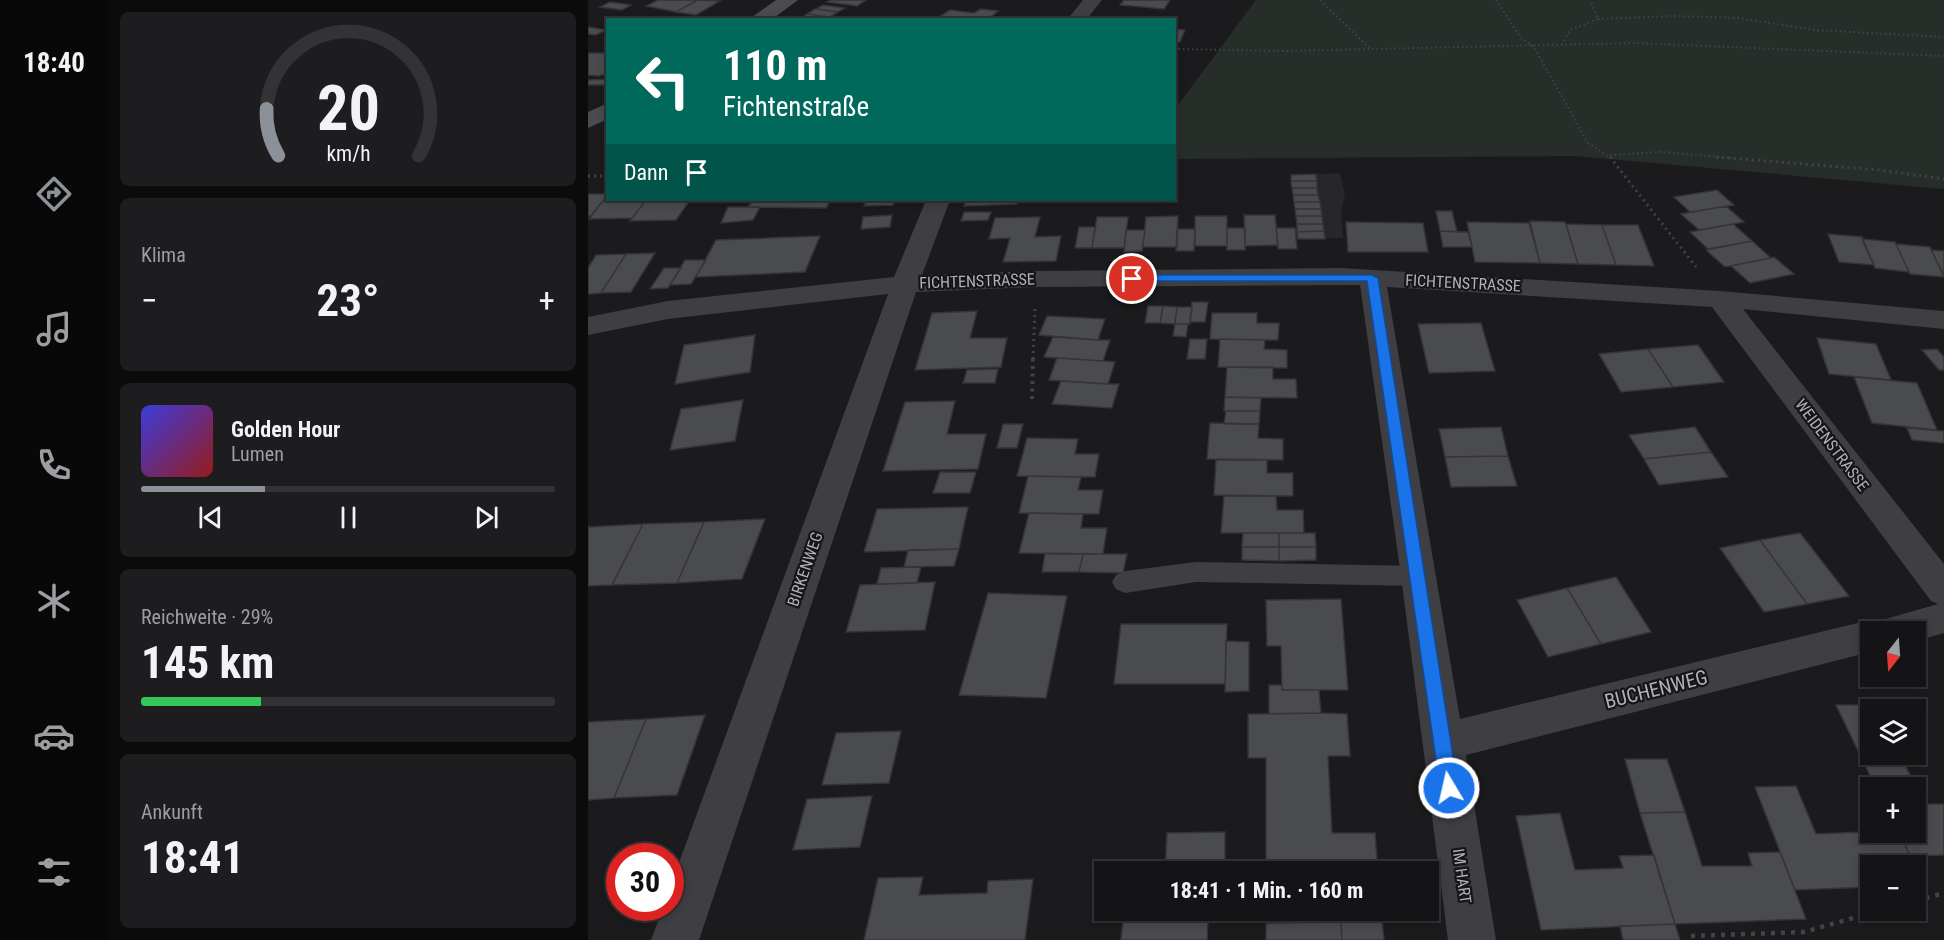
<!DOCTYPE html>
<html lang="de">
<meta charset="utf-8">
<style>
body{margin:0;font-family:"Roboto Condensed",sans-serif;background:#1d1d1f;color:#f1f3f6;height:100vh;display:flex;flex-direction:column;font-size:22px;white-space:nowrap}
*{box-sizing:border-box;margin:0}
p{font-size:20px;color:#9d9ea1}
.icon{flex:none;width:33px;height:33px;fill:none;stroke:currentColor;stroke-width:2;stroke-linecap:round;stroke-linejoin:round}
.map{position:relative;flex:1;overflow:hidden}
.side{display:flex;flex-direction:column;gap:12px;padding:12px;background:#0b0b0c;width:480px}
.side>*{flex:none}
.guide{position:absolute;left:18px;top:18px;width:570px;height:183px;border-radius:0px;box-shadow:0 3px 9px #0003,0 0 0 2px #333335;background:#00695c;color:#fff;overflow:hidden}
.needle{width:39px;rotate:197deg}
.controls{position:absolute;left:1272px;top:621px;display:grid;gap:12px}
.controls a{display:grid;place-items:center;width:66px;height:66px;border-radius:0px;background:#141416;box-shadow:0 3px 9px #0003,0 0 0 2px #333335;font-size:30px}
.speed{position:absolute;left:18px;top:843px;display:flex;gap:12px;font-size:30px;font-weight:700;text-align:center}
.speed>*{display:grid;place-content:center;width:78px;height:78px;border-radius:50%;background:#141416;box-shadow:0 3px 9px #0003,0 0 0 2px #333335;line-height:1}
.speed .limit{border:9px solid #d22;background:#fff;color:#111}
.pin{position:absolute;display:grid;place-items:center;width:51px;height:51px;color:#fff;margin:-26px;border:3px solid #fff;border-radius:50%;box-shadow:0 2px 6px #0007}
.me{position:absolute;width:66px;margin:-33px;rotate:351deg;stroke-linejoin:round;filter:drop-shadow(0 0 4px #0008)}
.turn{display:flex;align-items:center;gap:21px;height:126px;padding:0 18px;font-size:27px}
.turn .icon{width:78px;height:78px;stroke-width:2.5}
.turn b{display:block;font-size:42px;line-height:51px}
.then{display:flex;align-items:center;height:57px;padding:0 18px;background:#0003;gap:12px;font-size:22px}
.big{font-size:45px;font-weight:700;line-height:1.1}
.side .widget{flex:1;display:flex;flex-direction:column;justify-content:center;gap:9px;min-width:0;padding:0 21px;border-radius:9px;background:#1d1d1f}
.side .dial{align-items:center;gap:0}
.dial svg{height:156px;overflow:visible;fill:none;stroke:#333335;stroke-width:7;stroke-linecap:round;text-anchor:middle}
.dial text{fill:#f1f3f6;stroke:none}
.song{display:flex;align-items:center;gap:18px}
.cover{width:72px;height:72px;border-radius:9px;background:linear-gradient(135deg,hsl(240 70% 55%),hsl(0 70% 35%))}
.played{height:6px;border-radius:3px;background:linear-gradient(90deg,#8c9099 30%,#333335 30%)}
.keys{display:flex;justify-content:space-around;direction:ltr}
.heat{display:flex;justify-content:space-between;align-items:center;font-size:33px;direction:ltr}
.charge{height:9px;border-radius:4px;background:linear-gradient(90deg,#34c759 29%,#333335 0)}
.trip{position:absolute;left:506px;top:861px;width:345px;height:60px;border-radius:0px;background:#141416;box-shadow:0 3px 9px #0003,0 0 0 2px #333335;font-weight:700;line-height:60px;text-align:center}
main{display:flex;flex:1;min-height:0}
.menu{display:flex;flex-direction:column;width:108px;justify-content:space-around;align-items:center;background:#080809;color:#9d9ea1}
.menu .icon{width:42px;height:42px}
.menu .on{color:#8c9099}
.menu b{font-size:27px;color:#f1f3f6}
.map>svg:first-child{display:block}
.built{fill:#27272a}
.green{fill:#272e29}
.building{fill:#4a4b4f;stroke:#353538;stroke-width:1.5}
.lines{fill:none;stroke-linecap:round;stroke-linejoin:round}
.path-far3{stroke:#424348;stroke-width:2;stroke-dasharray:1.5 3;stroke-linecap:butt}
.path-far2{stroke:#424348;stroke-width:3;stroke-dasharray:2 4;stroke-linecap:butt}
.path-far1{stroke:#424348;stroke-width:4;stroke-dasharray:3 4.5;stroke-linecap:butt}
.path{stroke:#424348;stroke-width:4.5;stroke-dasharray:4 6;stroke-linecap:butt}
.lane{fill:#3e3e43;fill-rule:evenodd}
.street{fill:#3e3e43;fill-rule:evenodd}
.secondary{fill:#4a4b51;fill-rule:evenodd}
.route{fill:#1a73e8;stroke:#114b97;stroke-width:1.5}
.labels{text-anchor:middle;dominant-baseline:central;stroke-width:4.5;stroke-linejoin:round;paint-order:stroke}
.street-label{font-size:16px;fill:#afb1bb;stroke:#161618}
.near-street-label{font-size:20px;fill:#afb1bb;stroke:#161618}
</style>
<main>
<nav class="menu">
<b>18:40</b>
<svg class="icon on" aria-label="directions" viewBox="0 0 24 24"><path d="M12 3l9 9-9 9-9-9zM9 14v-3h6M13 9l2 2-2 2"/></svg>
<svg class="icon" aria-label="music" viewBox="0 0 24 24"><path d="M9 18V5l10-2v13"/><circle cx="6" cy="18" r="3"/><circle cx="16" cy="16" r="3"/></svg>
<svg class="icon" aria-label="phone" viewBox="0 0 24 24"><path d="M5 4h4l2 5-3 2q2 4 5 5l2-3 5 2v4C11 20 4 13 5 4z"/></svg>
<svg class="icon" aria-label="climate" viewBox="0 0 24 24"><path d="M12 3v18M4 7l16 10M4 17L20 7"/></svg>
<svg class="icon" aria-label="car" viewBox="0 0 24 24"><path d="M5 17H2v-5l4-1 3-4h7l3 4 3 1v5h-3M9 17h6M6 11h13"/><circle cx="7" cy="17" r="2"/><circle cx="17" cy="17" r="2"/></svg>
<svg class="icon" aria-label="filters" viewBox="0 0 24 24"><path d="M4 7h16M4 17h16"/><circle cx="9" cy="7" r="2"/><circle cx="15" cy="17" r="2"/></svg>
</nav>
<section class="side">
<div class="widget dial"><svg viewBox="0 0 100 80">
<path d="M14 69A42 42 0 1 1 86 69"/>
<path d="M14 69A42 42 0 0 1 8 45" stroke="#8c9099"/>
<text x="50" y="56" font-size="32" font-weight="700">20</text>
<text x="50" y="72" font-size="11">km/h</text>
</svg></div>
<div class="widget"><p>Klima</p>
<div class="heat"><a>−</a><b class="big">23°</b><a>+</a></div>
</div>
<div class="widget">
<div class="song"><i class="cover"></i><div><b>Golden Hour</b><p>Lumen</p></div></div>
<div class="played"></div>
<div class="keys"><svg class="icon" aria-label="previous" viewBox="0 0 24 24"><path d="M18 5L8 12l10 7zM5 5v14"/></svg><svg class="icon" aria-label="pause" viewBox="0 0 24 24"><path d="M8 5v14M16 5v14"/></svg><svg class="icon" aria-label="next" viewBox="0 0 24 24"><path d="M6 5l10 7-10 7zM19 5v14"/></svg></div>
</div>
<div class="widget"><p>Reichweite · 29%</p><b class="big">145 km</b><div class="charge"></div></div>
<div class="widget"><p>Ankunft</p><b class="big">18:41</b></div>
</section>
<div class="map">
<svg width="1356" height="940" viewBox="0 0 1356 940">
<rect width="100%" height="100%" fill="#1b1b1d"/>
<path class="built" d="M752 173 757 195 753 211 755 238 710 239 703 175Z"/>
<path class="green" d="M668 0H1356V189L987 156 587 159V109Z"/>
<path class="building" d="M70 0H110L88 12 58 6Z
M110 0 132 1 108 15 88 12Z
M243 0H278L269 6 239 2Z
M536 0H582L576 9 532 5Z
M22 2 43 5 34 10 12 7Z
M235 5 257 8 250 12 228 9Z
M227 9H228L250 12 242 17 219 14Z
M393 9 410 11 399 20 348 19 362 10 386 13Z
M219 14 242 17 259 20H211Z
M0 28 1 27 18 30 8 35 0 34Z
M586 29 597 30 592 42H586Z
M0 53H20V73L11 76 0 75Z
M20 79 19 85H0V80Z
M728 174 729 181H703V175Z
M703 181H729V188H704Z
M704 188H729L730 195H705Z
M1129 190 1146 205 1102 212 1086 197Z
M0 194H20L3 216H0Z
M705 195H730L732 202H706Z
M18 197 20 200H58L44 218 1 219Z
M58 200H102L88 220 42 221Z
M165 200H243L238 208 160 207Z
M279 200H307L305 205 276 206Z
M378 200H430L429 204 376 206Z
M706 202H732L733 209H707Z
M1138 206 1156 222 1111 230 1093 214Z
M140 207H172L165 220 133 223Z
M707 209H733L734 216H708Z
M848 211H864L869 232 852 231Z
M376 212H403L400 220 373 221Z
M304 215 302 227 273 229 275 217Z
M656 215H687L690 245 657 246Z
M590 216 589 247H555L558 217Z
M607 216H639V246H607Z
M708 216H734L735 224H709Z
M452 217 447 237 473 236 468 261 415 262 422 238 401 239 407 218Z
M509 217H540L536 248H504Z
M942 221 977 222 990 264 952 263Z
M758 222 835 223 840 252H760Z
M879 222 941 223 952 263 887 262Z
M709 224H735L736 231 709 232Z
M978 224 1014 225 1028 265 990 264Z
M1145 224 1164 241 1120 249 1102 232Z
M1014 225H1050L1066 266 1028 265Z
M491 227H507L504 248H487Z
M639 228H657V250H639Z
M688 228H707L709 249H690Z
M589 229H607L606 251H588Z
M538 230H557L554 251 536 252Z
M736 231 737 239H710L709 232Z
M852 231 880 232 884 247H855Z
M1240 234 1274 237 1286 265 1251 262Z
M232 236 217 272 108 277 128 240Z
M1274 239 1307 242 1321 272 1287 268Z
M1164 241 1183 258 1137 267 1118 250Z
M1308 244 1342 247 1356 277 1322 274Z
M1343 250 1356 251V275Z
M67 253 43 292 13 293 38 254Z
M38 254 13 293 0 294V268L8 255Z
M1186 257 1206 274 1162 283 1143 266Z
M97 260H118L103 284 82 285Z
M76 268H93L80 288 62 289Z
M604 302H620L617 322H602Z
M560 306H575L572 323H557Z
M575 306 589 307 587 324 572 323Z
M589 307H604L602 324H587Z
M389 311 382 338H419L413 367 327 370 344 313Z
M624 313H669V323H691L690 340 622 339Z
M459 316 517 319 510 340 451 335Z
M893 323 907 371 841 373 830 324Z
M587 324H600L598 337 585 336Z
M167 335 162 372 87 384 96 345Z
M465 337 510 340H522L515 361 456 357Z
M1229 338 1288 344 1303 380 1241 374Z
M602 339H619L617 359H599Z
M632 339 677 340 676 349 699 350V368L630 367Z
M1110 345 1136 382 1085 387 1060 349Z
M1060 349 1085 387 1033 392 1011 354Z
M1349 349 1356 357V370H1351L1334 350Z
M469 358 515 361 527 362 520 384 461 380Z
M639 367H685V379H708L709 398 637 397Z
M410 369 407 383H375L379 370Z
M1266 377 1329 383 1349 430 1284 423Z
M473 381 520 384H531L524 408 464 404Z
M637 397 673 398 672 411H636Z
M155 400 147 441 82 450 93 409Z
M367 401 359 434H398L390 469 295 471 317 402Z
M638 411H672L671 424H636Z
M622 423 671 424 670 438 695 439V460L619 459Z
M415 424H435L429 448H409Z
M913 427 920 456 857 457 851 429Z
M1107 427 1123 452 1056 459 1041 435Z
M1319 428 1356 431V443L1324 440Z
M439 438 490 439 487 454H511L507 477 429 476Z
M1123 452 1140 477 1071 485 1056 459Z
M920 456 929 486 863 487 857 457Z
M628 460H679V473H705V496L626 495Z
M352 472H388L382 493H345Z
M440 476 493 477 490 490H515L511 514 431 513Z
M636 496H688L689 510H715L716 533H633Z
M380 507 371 549 276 552 289 509Z
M441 513 495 514 493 528H519L515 554 431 553Z
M177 519 154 579 89 583 116 522Z
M116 522 89 583 24 585 55 524Z
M55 524 24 585 0 586V527Z
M655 533H691V547H654Z
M691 533H727L728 547H691Z
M1212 533 1261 596 1219 604 1172 540Z
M1172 540 1219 604 1176 612 1132 548Z
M654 547H691V561L654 560Z
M691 547H728V560L691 561Z
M371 549 366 566 316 567 320 550Z
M457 554H495L491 572H454Z
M495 554H539L535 573 491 572Z
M333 567 329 583 289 584 293 568Z
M1028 577 1063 632 1013 644 979 588Z
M347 582 337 630 258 632 272 585Z
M979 588 1013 644 960 657 929 600Z
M400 593 479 596 458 698 371 695Z
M753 599 760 690H694L693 646H679L678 600Z
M533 624H639L637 684H526Z
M638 641 661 642V691L637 692Z
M681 685H694V690H731L733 713 681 714Z
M1248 705H1287L1289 710H1282V754L1312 756 1273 757Z
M733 713 759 714 762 756H740L744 833H787L790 872H678V758H660V714Z
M117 715 89 795 26 798 58 719Z
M58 719 26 798 0 800V722Z
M313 731 301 783 234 785 248 733Z
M1312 756 1338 804H1356V855L1322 856 1311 832H1328V788H1288L1273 757Z
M1037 759H1079L1097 812 1052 813Z
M1208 786 1228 834 1275 832 1270 821H1282V832H1311L1327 866H1282V887L1207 890 1167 787Z
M284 796 272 847 205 850 219 799Z
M1097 812 1114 866H1164L1160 853 1192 852 1218 919 1087 924 1052 813Z
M972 813 987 870 1035 868 1031 856 1066 855 1087 924 953 930 928 816Z
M637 832V872H577L579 833Z
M1328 867 1336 886H1328Z
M335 877 331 895 399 893 400 881 445 879 437 940H276L290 878Z
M536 910H636V920H620L619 940H533Z
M678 910H752L753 922 678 923Z
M752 910H793L796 940H754Z
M753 922 754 940H678V923Z
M1087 924 1092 940H1035L1032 926Z"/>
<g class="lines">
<path class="path-far3" d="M732 0 782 49
M908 0 933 38 946 47 1000 143 1023 158
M1010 19 1088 16 1150 18 1227 30 1356 37
M974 45 982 30 1010 19 1002 0
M586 49 696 51 1047 43 1356 56
M1022 155 1073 152 1146 158"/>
<path class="path-far2" d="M1022 157 1108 267
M1128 157 1291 170 1356 179
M0 176H20
M445 359 447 307"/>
<path class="path-far1" d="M444 399 445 357"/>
<path class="path" d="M1328 901 1356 893
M1103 936 1216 932 1293 910"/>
<path class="lane" d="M608 562 831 566 840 569 844 576 840 583 831 586 608 582 537 593 528 589 524 582 528 575 537 571Z"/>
<path class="street" d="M495 0H514L498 20H479Z
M338 200H362L334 275 448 271 753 268 1132 291 1356 311V329L1155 309 1356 564V633L1328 641V632H1282V652L878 755 908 940H860L813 576 772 285 448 287 328 292 111 940H63L75 908H82V887L300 294 80 319 0 335V317L80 301 306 277ZM799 287 1124 307 1343 601 1350 604 1287 622 1282 620 872 719Z"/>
<path class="secondary" d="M188 0H210L183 20H160Z
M20 103V119L0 128V112Z"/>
</g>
<path class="route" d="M544 275H784L790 278 870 788 867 794 861 796 855 794 852 788 779 281H540V276Z"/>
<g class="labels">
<g class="street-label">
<text transform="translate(389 281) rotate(-2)">FICHTENSTRASSE</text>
<text transform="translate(875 283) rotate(3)">FICHTENSTRASSE</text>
<text transform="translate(1244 445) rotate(53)">WEIDENSTRASSE</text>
<text transform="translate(217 569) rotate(-71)">BIRKENWEG</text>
<text transform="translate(874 876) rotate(82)">IM HART</text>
</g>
<g class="near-street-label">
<text transform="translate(1068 689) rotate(-14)">BUCHENWEG</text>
</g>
</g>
</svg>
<div class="controls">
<a><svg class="needle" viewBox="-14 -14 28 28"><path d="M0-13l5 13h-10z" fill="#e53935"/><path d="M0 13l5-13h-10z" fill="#9d9ea1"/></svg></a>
<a><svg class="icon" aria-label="layers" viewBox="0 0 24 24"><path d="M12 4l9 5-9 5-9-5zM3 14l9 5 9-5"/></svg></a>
<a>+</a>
<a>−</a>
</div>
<div class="speed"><div class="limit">30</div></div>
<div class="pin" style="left:544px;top:279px;background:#d93025"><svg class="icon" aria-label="arrive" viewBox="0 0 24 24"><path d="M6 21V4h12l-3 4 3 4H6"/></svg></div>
<svg class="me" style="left:861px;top:788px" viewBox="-20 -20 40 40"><circle r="17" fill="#1a73e8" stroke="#fff" stroke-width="3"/><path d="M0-11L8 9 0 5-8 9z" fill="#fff"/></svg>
<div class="trip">18:41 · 1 Min. · 160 m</div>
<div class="guide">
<div class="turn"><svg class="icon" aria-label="left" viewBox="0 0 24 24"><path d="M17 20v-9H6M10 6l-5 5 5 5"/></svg><div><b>110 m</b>Fichtenstraße</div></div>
<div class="then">Dann<svg class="icon" aria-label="arrive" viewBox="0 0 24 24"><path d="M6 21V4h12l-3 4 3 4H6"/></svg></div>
</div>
</div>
</main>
